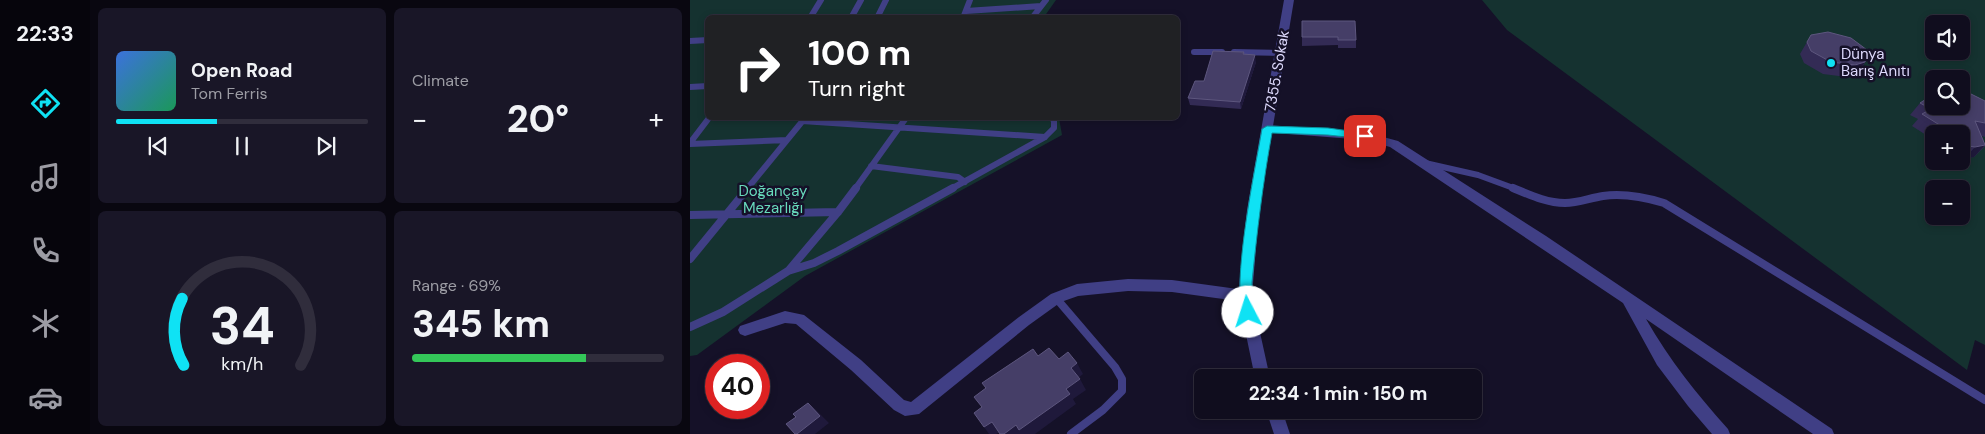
<!DOCTYPE html>
<meta charset="utf-8">
<style>
body{margin:0;font-family:"DM Sans",sans-serif;background:#191627;color:#f1f3f6;height:100vh;display:flex;flex-direction:column;font-size:19px;white-space:nowrap}
*{box-sizing:border-box;margin:0}
p{font-size:16px;color:#9c9ca4}
.icon{flex:none;width:28px;height:28px;fill:none;stroke:currentColor;stroke-width:2;stroke-linecap:round;stroke-linejoin:round}
.map{position:relative;flex:1;overflow:hidden}
.panel{display:flex;flex-direction:column;gap:8px;padding:8px;background:#090710;width:600px}
.panel>*{flex:none}
.guide{position:absolute;left:15px;top:15px;width:475px;height:105px;border-radius:8px;box-shadow:0 2px 8px #0003,0 0 0 1px #302d3c;background:#202124;color:#fff;overflow:hidden}
.buttons{position:absolute;left:1235px;top:15px;display:grid;gap:10px}
.buttons a{display:grid;place-items:center;width:45px;height:45px;border-radius:8px;background:#100d1e;box-shadow:0 2px 8px #0003,0 0 0 1px #302d3c;font-size:25px}
.speed{position:absolute;left:15px;top:354px;display:flex;gap:10px;font-size:25px;font-weight:700;text-align:center}
.speed>*{display:grid;place-content:center;width:65px;height:65px;border-radius:50%;background:#100d1e;box-shadow:0 2px 8px #0003,0 0 0 1px #302d3c;line-height:1}
.speed .limit{border:8px solid #d22;background:#fff;color:#111}
.pin{position:absolute;display:grid;place-items:center;width:42px;height:42px;color:#fff;margin:-21px;border-radius:10px;box-shadow:0 2px 8px #0006}
.me{position:absolute;width:55px;margin:-28px;rotate:355deg;stroke-linejoin:round;filter:drop-shadow(0 0 4px #0008)}
.turn{display:flex;align-items:center;gap:18px;height:105px;padding:0 20px;font-size:22px}
.turn .icon{width:65px;height:65px;stroke-width:2.5}
.turn b{display:block;font-size:35px;line-height:42px}
.big{font-size:38px;font-weight:700;line-height:1.1}
.panel .card{flex:1;display:flex;flex-direction:column;justify-content:center;gap:8px;min-width:0;padding:0 18px;border-radius:8px;background:#191627}
.panel .dial{align-items:center;gap:0}
.dial svg{height:130px;overflow:visible;fill:none;stroke:#302d3c;stroke-width:7;stroke-linecap:round;text-anchor:middle}
.dial text{fill:#f1f3f6;stroke:none}
.song{display:flex;align-items:center;gap:15px}
.cover{width:60px;height:60px;border-radius:8px;background:linear-gradient(135deg,hsl(220 70% 55%),hsl(150 70% 35%))}
.played{height:5px;border-radius:2px;background:linear-gradient(90deg,#0fe2f4 40%,#302d3c 40%)}
.keys{display:flex;justify-content:space-around;direction:ltr}
.heat{display:flex;justify-content:space-between;align-items:center;font-size:28px;direction:ltr}
.charge{height:8px;border-radius:4px;background:linear-gradient(90deg,#34c759 69%,#302d3c 0)}
.panel .tiles{flex:1;display:grid;gap:8px;grid-template-columns:repeat(2,1fr)}
.trip{position:absolute;left:504px;top:369px;width:288px;height:50px;border-radius:8px;background:#100d1e;box-shadow:0 2px 8px #0003,0 0 0 1px #302d3c;font-weight:700;line-height:50px;text-align:center}
main{display:flex;flex:1;min-height:0}
.dock{display:flex;flex-direction:column;width:90px;justify-content:space-around;align-items:center;background:#06050c;color:#9c9ca4}
.dock .icon{width:35px;height:35px}
.dock .on{color:#0fe2f4}
.dock b{font-size:22px;color:#f1f3f6}
.map>svg:first-child{display:block}
.green{fill:#153230;fill-rule:evenodd}
.lines{fill:none;stroke-linecap:round;stroke-linejoin:round}
.service-far1{stroke:#403f85;stroke-width:6}
.service{stroke:#403f85;stroke-width:8}
.minor{fill:#403f85;fill-rule:evenodd}
.tertiary{fill:#403f85;fill-rule:evenodd}
.wall{fill:#332b55}
.shaded-wall{fill:#1f193b}
.building{fill:#453e67;stroke:#5d567e}
.route{fill:#0fe2f4;stroke:#0a939f}
.poi-dot{fill:#0fe2f4;stroke:#151128;stroke-width:2}
.labels{text-anchor:middle;dominant-baseline:central;stroke-width:5;stroke-linejoin:round;paint-order:stroke}
.poi-label{font-size:15px;fill:#dedafd;stroke:#151128;text-anchor:start}
.street-label{font-size:15px;fill:#dedafd;stroke:#151128}
.park-label{font-size:15px;fill:#68dbbc;stroke:#151128}
</style>
<main>
<nav class="dock">
<b>22:33</b>
<svg class="icon on" aria-label="directions" viewBox="0 0 24 24"><path d="M12 3l9 9-9 9-9-9zM9 14v-3h6M13 9l2 2-2 2"/></svg>
<svg class="icon" aria-label="music" viewBox="0 0 24 24"><path d="M9 18V5l10-2v13"/><circle cx="6" cy="18" r="3"/><circle cx="16" cy="16" r="3"/></svg>
<svg class="icon" aria-label="phone" viewBox="0 0 24 24"><path d="M5 4h4l2 5-3 2q2 4 5 5l2-3 5 2v4C11 20 4 13 5 4z"/></svg>
<svg class="icon" aria-label="climate" viewBox="0 0 24 24"><path d="M12 3v18M4 7l16 10M4 17L20 7"/></svg>
<svg class="icon" aria-label="car" viewBox="0 0 24 24"><path d="M5 17H2v-5l4-1 3-4h7l3 4 3 1v5h-3M9 17h6M6 11h13"/><circle cx="7" cy="17" r="2"/><circle cx="17" cy="17" r="2"/></svg>
</nav>
<section class="panel">
<div class="tiles">
<div class="card">
<div class="song"><i class="cover"></i><div><b>Open Road</b><p>Tom Ferris</p></div></div>
<div class="played"></div>
<div class="keys"><svg class="icon" aria-label="previous" viewBox="0 0 24 24"><path d="M18 5L8 12l10 7zM5 5v14"/></svg><svg class="icon" aria-label="pause" viewBox="0 0 24 24"><path d="M8 5v14M16 5v14"/></svg><svg class="icon" aria-label="next" viewBox="0 0 24 24"><path d="M6 5l10 7-10 7zM19 5v14"/></svg></div>
</div>
<div class="card"><p>Climate</p>
<div class="heat"><a>−</a><b class="big">20°</b><a>+</a></div>
</div>
<div class="card dial"><svg viewBox="0 0 100 80">
<path d="M14 69A42 42 0 1 1 86 69"/>
<path d="M14 69A42 42 0 0 1 13 28" stroke="#0fe2f4"/>
<text x="50" y="56" font-size="32" font-weight="700">34</text>
<text x="50" y="72" font-size="11">km/h</text>
</svg></div>
<div class="card"><p>Range · 69%</p><b class="big">345 km</b><div class="charge"></div></div>
</div>
</section>
<div class="map">
<svg width="1295" height="434" viewBox="0 0 1295 434">
<rect width="100%" height="100%" fill="#151128"/>
<path class="green" d="M0 0H366L354 17 18 18V118H369L372 135 115 276 7 355 0 356Z
M792 0H1295V345L1285 340 1277 370 817 30ZM1244 24H1271V51H1244ZM1244 79H1271V106H1244ZM1244 134H1271V161H1244ZM1244 189H1271V216H1244Z"/>
<g class="lines">
<path class="service-far1" d="M276 11 351 6
M120 18 131 0
M161 18 171 0
M187 18 196 0
M273 18 280 0
M342 18 356 0
M0 41 18 40
M504 52H532
M544 52 590 53
M0 87 18 86
M112 121 355 137
M0 143 19 118
M0 144 97 140
M735 163 788 175 826 189
M181 166 268 177 275 182
M57 189 115 118
M165 189 216 118
M261 189 355 137 364 128V120L361 118"/>
<path class="service" d="M823 188C840 195 857 203 875 203 888 203 900 198 913 196 934 193 954 197 974 203L1295 400
M0 215 148 212
M0 259 58 188
M99 270 148 212 166 188
M366 298 425 367 432 379V391L413 410 381 434
M0 327 33 312 98 271 124 263 148 251 263 188"/>
<path class="minor" d="M577 125 675 132 708 141 856 236 1142 429 1144 434H1123L956 319C980 361 1006 393 1038 429L1040 434H1022L998 406 967 365 933 303 700 147 675 140 573 132 571 129Z
M438 279 482 280 555 290 560 292 562 296 560 300 555 302 482 292 438 291 388 296 371 302 339 325 229 414 215 416 204 410 161 370 106 324 95 323 55 336 50 334 48 330 50 326 95 311 114 315 171 360 214 400 221 402 329 317 361 294 387 284Z"/>
<path class="tertiary" d="M594 0H604L569 210 562 296 580 378H565L548 296 557 210Z
M576 410H592L600 434H584Z"/>
</g>
<path class="wall" d="M612 21 666 40V48H648V45L612 46Z
M1121 35 1178 58 1167 74 1157 77 1133 74 1114 63 1110 54Z
M554 52V55L566 62 551 109 500 105 498 98 514 81Z
M1295 101V137L1292 136 1295 144V146L1284 157 1274 159H1271V134H1244V140L1222 126 1228 119 1220 115 1230 103 1244 106Z
M32 408H54L46 415Z"/>
<path class="shaded-wall" d="M565 55 566 62 551 109 550 102Z
M1175 62 1167 74 1157 77 1165 65Z
M1295 145 1284 157 1274 159 1285 147Z
M387 363 393 374 387 379 381 368Z
M390 379 396 390 383 399 386 404 345 434H314Z
M118 403 126 410 139 423 125 434H107Z
M36 408H54L46 415Z
M302 422 310 432 306 434H299L294 427Z"/>
<path class="building" d="M612 21H665L666 40H648V37H612Z
M1138 32 1161 38 1177 50 1178 58 1175 62 1165 65 1141 62 1121 51 1117 42 1121 35Z
M523 51 554 52 553 54 565 55 550 102 498 98 505 81H514Z
M1271 89 1295 101V123L1285 121 1295 145 1285 147 1272 145 1271 144V134H1257L1256 129 1232 114 1241 109 1230 103 1244 94V106H1271Z
M359 348 369 359 378 352 387 363 381 368 390 379 376 389 380 394 329 430 326 425 314 434H310L302 422 294 427 284 413 292 407 284 397 296 388 292 383 343 349 348 356Z
M26 390V403L18 398Z
M118 403 130 416 107 434H105L96 424 106 417 103 414Z"/>
<path class="route" d="M577 126 638 128 675 133 680 136 675 139 638 135 582 133C573 182 567 232 562 282 562 290 565 311 562 316L558 317 554 316C540 288 566 165 572 129Z"/>
<circle class="poi-dot" cx="1141" cy="63" r="5"/>
<g class="labels">
<g class="poi-label">
<text x="1151" y="54">Dünya<tspan x="1151" dy="17">Barış Anıtı</tspan></text>
</g>
<g class="street-label">
<text transform="translate(587 71) rotate(-80)">7355. Sokak</text>
</g>
<g class="park-label">
<text x="83" y="191">Doğançay<tspan x="83" dy="17">Mezarlığı</tspan></text>
</g>
</g>
</svg>
<div class="buttons">
<a><svg class="icon" aria-label="sound" viewBox="0 0 24 24"><path d="M4 9h4l5-4v14l-5-4H4zM17 9q2 3 0 6"/></svg></a>
<a><svg class="icon" aria-label="search" viewBox="0 0 24 24"><circle cx="10" cy="10" r="6"/><path d="M15 15l6 6"/></svg></a>
<a>+</a>
<a>−</a>
</div>
<div class="speed"><div class="limit">40</div></div>
<div class="pin" style="left:675px;top:136px;background:#d93025"><svg class="icon" aria-label="arrive" viewBox="0 0 24 24"><path d="M6 21V4h12l-3 4 3 4H6"/></svg></div>
<svg class="me" style="left:558px;top:312px" viewBox="-20 -20 40 40"><circle r="19" fill="#fff"/><path d="M0-13L10 11 0 6-10 11z" fill="#0fe2f4"/></svg>
<div class="trip">22:34 · 1 min · 150 m</div>
<div class="guide">
<div class="turn"><svg class="icon" aria-label="right" viewBox="0 0 24 24"><path d="M7 20v-9h11M14 6l5 5-5 5"/></svg><div><b>100 m</b>Turn right</div></div>
</div>
</div>
</main>
